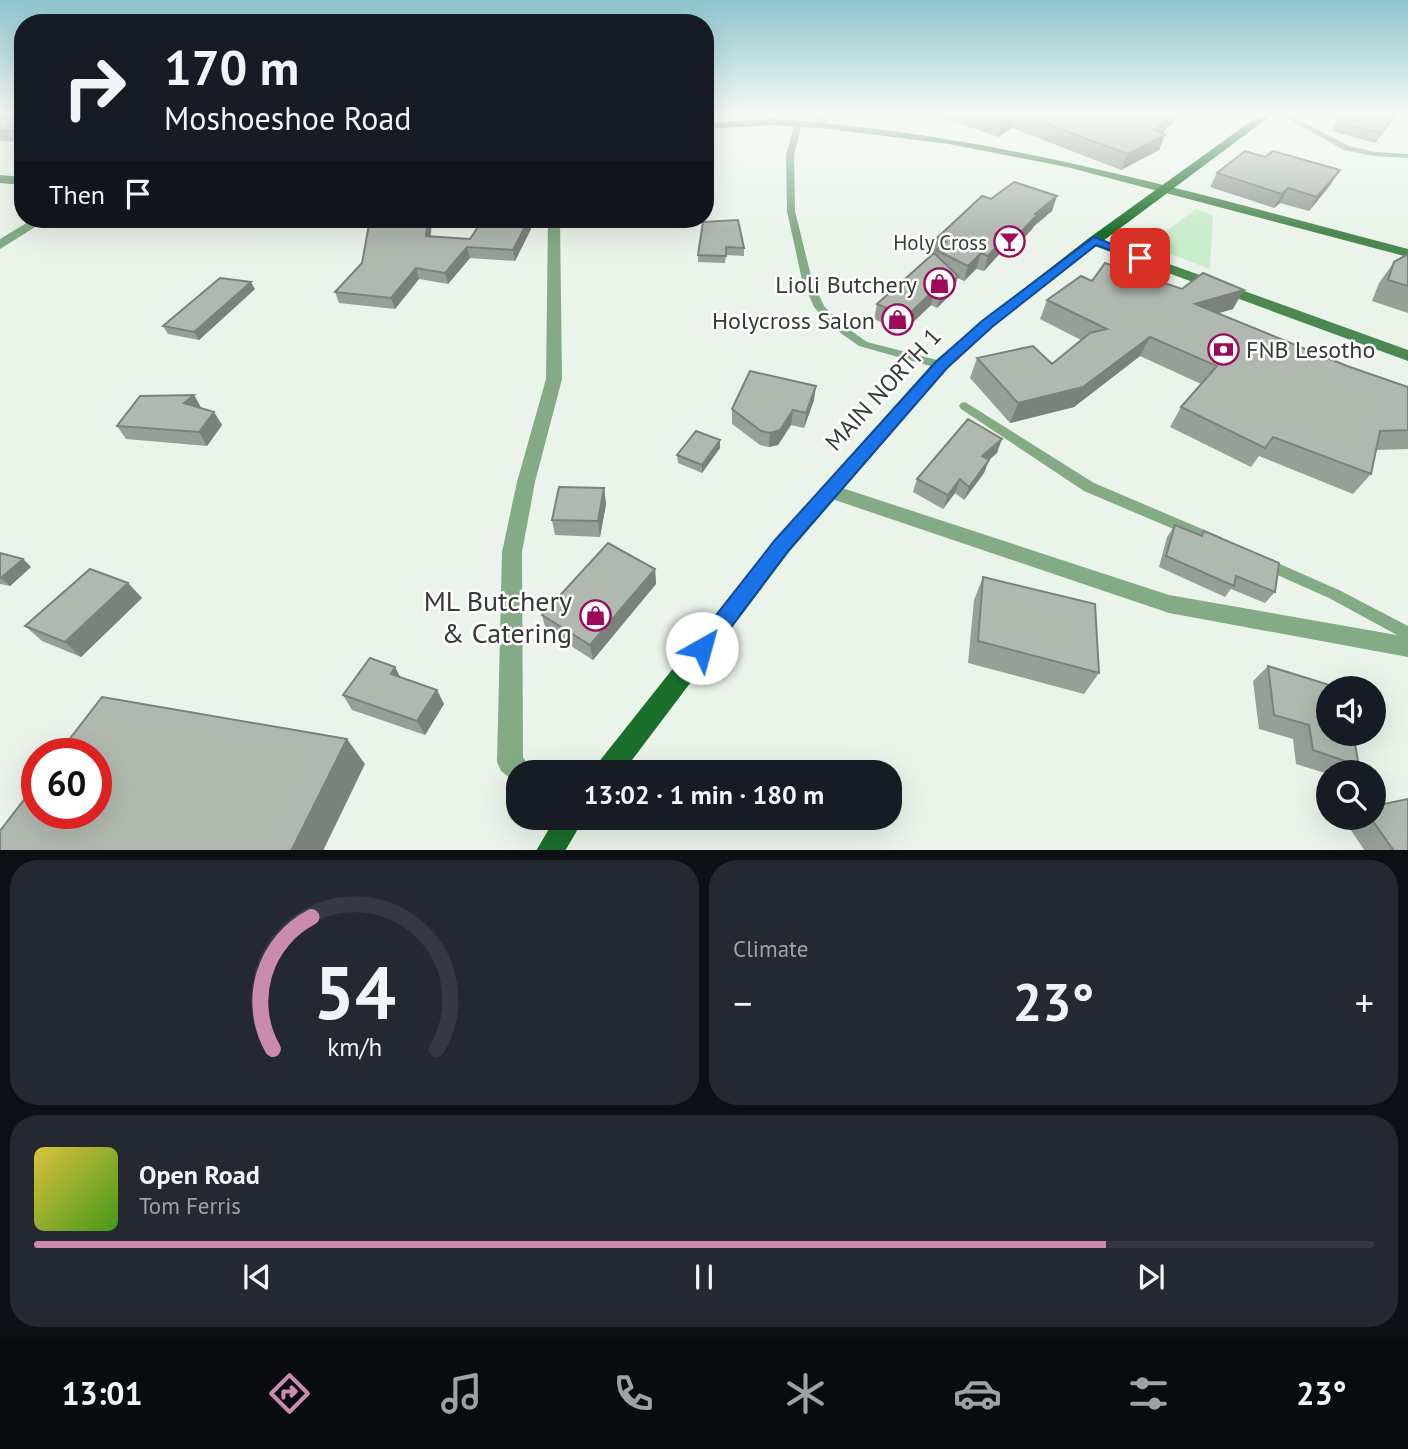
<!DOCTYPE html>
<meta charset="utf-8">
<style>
body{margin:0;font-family:"PT Sans",sans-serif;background:#242831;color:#f1f3f6;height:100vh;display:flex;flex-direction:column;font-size:26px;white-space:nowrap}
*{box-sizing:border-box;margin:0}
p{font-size:23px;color:#9ea1a6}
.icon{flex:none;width:38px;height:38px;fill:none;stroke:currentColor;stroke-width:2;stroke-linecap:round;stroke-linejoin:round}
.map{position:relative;height:850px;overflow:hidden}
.panel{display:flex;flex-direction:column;gap:10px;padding:10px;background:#0d0f14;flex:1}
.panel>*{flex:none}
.top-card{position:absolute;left:14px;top:14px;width:700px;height:214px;border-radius:28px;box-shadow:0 7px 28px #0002;background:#171b24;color:#f1f3f6;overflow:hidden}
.buttons{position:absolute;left:1316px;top:676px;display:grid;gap:14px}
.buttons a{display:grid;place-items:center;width:70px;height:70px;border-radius:50%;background:#171b24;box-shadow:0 7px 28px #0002;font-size:35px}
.speed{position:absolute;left:21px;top:738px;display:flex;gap:14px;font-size:35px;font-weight:700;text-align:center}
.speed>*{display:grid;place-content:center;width:91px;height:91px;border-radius:50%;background:#171b24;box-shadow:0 7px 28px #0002;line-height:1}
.speed .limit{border:10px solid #d22;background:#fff;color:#111}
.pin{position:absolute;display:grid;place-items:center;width:60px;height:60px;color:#fff;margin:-30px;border-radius:14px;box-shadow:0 4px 10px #0006}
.me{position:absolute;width:77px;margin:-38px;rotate:38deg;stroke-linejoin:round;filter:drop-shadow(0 0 5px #0008)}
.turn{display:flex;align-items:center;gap:24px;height:147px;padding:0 35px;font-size:32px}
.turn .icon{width:91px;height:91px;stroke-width:2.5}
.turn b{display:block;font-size:49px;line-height:60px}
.then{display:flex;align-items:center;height:66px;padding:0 35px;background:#0003;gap:14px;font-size:26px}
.big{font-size:52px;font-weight:800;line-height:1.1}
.panel .card{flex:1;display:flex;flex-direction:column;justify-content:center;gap:10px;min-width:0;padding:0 24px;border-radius:28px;background:#242831}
.panel .dial{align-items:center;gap:0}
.dial svg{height:182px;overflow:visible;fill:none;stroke:#363941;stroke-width:7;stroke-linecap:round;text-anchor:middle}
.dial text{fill:#f1f3f6;stroke:none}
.song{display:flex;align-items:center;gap:21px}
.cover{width:84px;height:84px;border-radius:10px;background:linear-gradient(135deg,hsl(50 70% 55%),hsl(100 70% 35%))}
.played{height:7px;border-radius:4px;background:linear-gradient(90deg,#cb8baf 80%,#363941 80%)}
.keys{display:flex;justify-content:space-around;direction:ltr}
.heat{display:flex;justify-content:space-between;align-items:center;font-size:38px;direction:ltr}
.panel .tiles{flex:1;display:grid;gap:10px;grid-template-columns:1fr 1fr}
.card:last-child{grid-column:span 2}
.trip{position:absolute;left:506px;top:760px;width:396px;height:70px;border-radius:28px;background:#171b24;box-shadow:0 7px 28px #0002;font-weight:800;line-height:70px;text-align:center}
.tabs{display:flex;height:112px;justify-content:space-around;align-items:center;background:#090b0e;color:#9ea1a6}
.tabs .icon{width:49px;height:49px}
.tabs .selected{color:#cb8baf}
.tabs b{font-size:32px;color:#f1f3f6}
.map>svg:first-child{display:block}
.green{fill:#c9ecca}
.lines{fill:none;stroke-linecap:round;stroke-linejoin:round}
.lane{fill:#84ab86;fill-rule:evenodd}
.street{fill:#84ab86;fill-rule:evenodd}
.secondary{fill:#4c8852;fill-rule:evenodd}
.primary{fill:#1a6f2b;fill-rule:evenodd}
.wall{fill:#979f97}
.shaded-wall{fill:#7b827b}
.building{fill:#b0b9b0;stroke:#7b827b;stroke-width:2}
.route{fill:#1a73e8;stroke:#114b97;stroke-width:2}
.labels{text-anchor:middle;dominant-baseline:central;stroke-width:5;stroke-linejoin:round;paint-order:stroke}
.far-poi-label{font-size:21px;fill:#363a37;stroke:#fff;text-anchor:end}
.poi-label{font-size:24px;fill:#363a37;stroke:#fff;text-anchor:end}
.street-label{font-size:24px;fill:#363a37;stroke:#fff}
.near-poi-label{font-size:28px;fill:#363a37;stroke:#fff;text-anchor:end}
</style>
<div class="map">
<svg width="1408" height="851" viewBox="0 0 1408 851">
<rect width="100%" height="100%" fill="#ebf4eb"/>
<path class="green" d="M1196 209 1213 215 1210 269 1147 245Z"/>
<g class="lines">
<path class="lane" d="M1279 114H1288L1349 146 1375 152 1408 154V158L1375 156 1344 150Z
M795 122 802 124 794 155 795 211 812 280 824 306 840 323 867 342 945 362 947 365 945 368 941 369 859 346 832 327 814 307 802 280 787 211 786 155Z
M965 402 1094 483 1221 537 1223 541 1221 545 1216 547 1211 545 1084 491 961 409 959 406 961 403Z
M1264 557 1339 590 1408 626V641L1329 598 1259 567 1257 563 1259 559Z"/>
<path class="street" d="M821 114H831L825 127 821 128 816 125Z
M33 219H48L0 249V239Z
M548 219H560L562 379 535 482 522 552 523 757 533 772H518V784L501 771 497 762 502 552 517 482 546 379Z
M830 484 1169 595 1408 637V657L1169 613 823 496 820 491 823 486Z"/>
<path class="secondary" d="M772 119C991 132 1197 194 1408 249V257L1067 167 949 144 821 128 772 125 705 129V123Z
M0 175 23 177V185L0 183Z
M1094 237 1408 350V361L1089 244V238Z"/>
<path class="primary" d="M1261 114H1273L1099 244 992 327 947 369 789 552 623 772H594L598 763 775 540 935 361 982 321 1089 238Z
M556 817H585L565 851H536Z"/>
</g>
<path class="wall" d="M0 114 23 120V142L0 141Z
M942 114H1178L1174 123 1166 128 1159 150 1121 170 1012 128 998 137 941 117Z
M1340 114H1397L1375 143 1332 131 1341 117Z
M1217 173 1331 184 1309 211 1280 203 1274 208 1210 187Z
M991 199 1052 211 1034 226 1032 229 1011 253 1003 250 984 271 976 269 964 281 957 278 954 291 937 308 931 305 903 332 874 319 877 304 933 253 937 238Z
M370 219H432L431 236 470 239 531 229 515 261 470 258 448 284 419 279 395 309 339 303 335 292 362 263Z
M703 222 744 248V256L726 255 725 263 698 262V255Z
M1408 254V313L1372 301 1379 283 1394 262Z
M1092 281 1233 309 1218 313 1347 366 1408 387V449L1376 450 1371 474 1353 494 1259 456 1251 467 1170 427 1181 407 1201 384 1140 356 1074 407 1010 423 970 378 977 358 1052 364 1081 340 1040 319 1047 300Z
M255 289 199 340 168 334 163 326Z
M194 395 201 408 214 412 222 425 207 446 126 439 117 426Z
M814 400 804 428 791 425 778 445 769 447 760 445 732 424V409Z
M720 448 702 473 678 463 677 455Z
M997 453 989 460 984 473 964 500 955 493 943 509 913 492 917 479Z
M604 488 606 504 600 537 555 535 552 520Z
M1175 525 1201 535 1204 531 1275 592 1265 603 1231 589 1225 597 1159 567 1167 537Z
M0 553 23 559 31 567 10 586 0 584Z
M655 569 656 584 593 660 546 630 542 615Z
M983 577 1099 673 1084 694 968 663 974 600Z
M128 583 142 598 81 657 42 641 25 626Z
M1268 666 1359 766 1351 772H1328V774L1296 764 1293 739 1259 729 1253 681Z
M401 678 437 690 444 704 425 735 352 710 343 695Z
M1348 817H1374L1408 851H1365L1344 820Z"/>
<path class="shaded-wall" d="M1015 114H1016L1012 128 998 137 1002 121Z
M1166 114H1178L1174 123 1166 128 1162 136 1165 135 1159 150 1121 170 1128 154 1159 119Z
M1395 114H1397L1375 143 1381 133Z
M1340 170 1331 184 1309 211 1317 197Z
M1288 188 1280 203 1274 208 1282 194Z
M1057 196 1052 211 1034 226 1032 229 1011 253 1015 238 1035 214Z
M428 219H432L429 247 426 236Z
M529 219 531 229 515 261 513 250Z
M1007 235 1003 250 984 271 988 256Z
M467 247 470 258 448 284 445 273Z
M981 253 976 269 964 281 968 266Z
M416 268 419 279 395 309 391 298Z
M958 276 954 291 937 308 941 292Z
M251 282 255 289 199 340 194 332Z
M934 290 931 305 903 332 907 316Z
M1244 290 1233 309 1185 323 1195 304Z
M1150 337 1140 356 1074 407 1010 423 1018 403Z
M816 386 814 400 804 428 806 413Z
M194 395 202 409 184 403Z
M793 410 791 425 778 445 769 447 770 433Z
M214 412 222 425 207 446 199 432Z
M1002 439 997 453 977 470 982 456Z
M720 440V448L702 473V465Z
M989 460 984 473 964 500 969 487Z
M960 479 955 493 943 509 948 495Z
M604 488 606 504 600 537 598 521Z
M23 559 31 567 10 586 1 578Z
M655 569 656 584 593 660 590 645Z
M128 583 142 598 81 657 65 642Z
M395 667 403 682 391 674Z
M437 690 444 704 425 735 417 721Z
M347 739 365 764 323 851H291Z"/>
<path class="building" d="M0 114H8L23 120V132L0 130Z
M980 114H1015L1002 121Z
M1019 114H1169L1159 119 1168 122 1153 130 1165 135 1128 154Z
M1344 114H1395L1381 133 1337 122Z
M1245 151 1265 157 1273 151 1340 170 1317 197 1288 188 1282 194 1217 173Z
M1014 182 1057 196 1035 214 1037 215 1015 238 1007 235 988 256 981 253 968 266 936 250 946 242 937 238 982 196 991 199Z
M370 219H428L426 236 470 239 483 219H529L513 250 467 247 445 273 416 268 391 298 335 292 362 263Z
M738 220 744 248 726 247V256L698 255 703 222Z
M934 253 958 276 941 292 934 290 907 316 877 304Z
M1408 254V286L1388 280 1394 262Z
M1105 263 1182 289 1203 273 1244 290 1195 304 1347 366 1408 387V430L1380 431 1371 474 1273 437 1265 448 1181 407 1217 366 1150 337 1083 387 1018 403 977 358 1033 346 1052 364 1090 333 1107 329 1047 300 1081 276 1092 281Z
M220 278 251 282 194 332 163 326Z
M750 371 816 386 806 413 793 410 780 430 770 433 761 431 732 409Z
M194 395 184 403 214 412 199 432 117 426 140 396Z
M968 419 1002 439 982 456 989 460 969 487 960 479 948 495 917 479Z
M696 431 720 440 702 465 677 455Z
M559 487 604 488 598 521 552 520Z
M1175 525 1202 536 1204 531 1279 563 1275 592 1236 576 1234 586 1166 556Z
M608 543 655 569 590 645 542 615Z
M0 553 23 559 1 578H0Z
M90 569 128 583 65 642 25 626Z
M983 577 1095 604 1099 673 978 641Z
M370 658 395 667 391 674 437 690 417 721 343 695Z
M1268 666 1339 688H1328V733H1353L1359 766 1313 750 1309 725 1274 715Z
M102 697 347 739 291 851H0V831L37 783V814H96V754H58Z
M1408 799V851H1394L1370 817H1374V806Z"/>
<linearGradient id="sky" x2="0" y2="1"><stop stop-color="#8ec5cf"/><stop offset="0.49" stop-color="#f6faf6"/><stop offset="1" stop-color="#f6faf6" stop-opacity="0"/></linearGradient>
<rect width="1408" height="233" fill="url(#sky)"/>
<path class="route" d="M1094 237 1147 258 1140 261 1096 245 992 327 947 368 788 551 710 655 702 658 695 655 692 648 695 642 775 540 936 362 982 321Z"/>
<defs>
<symbol id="bar-ring" viewBox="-11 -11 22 22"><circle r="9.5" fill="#fff" stroke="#9c0b59" stroke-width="1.5"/><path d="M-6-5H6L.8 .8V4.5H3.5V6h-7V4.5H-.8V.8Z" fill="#9c0b59"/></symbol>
<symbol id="shop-ring" viewBox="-11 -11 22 22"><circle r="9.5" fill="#fff" stroke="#9c0b59" stroke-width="1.5"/><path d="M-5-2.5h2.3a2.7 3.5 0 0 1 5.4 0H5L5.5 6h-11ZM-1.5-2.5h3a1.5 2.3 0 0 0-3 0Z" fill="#9c0b59"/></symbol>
<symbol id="bank-ring" viewBox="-11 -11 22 22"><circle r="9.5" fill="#fff" stroke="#9c0b59" stroke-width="1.5"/><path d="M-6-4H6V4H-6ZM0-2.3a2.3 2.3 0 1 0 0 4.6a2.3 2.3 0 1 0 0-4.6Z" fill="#9c0b59"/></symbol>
</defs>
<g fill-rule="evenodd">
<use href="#bar-ring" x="992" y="224" width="35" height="35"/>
<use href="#shop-ring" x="922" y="266" width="35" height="35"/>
<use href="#shop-ring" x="880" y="302" width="35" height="35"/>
<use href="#bank-ring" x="1206" y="332" width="35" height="35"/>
<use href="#shop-ring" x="578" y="598" width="35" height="35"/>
</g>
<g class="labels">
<g class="far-poi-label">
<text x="987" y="242">Holy Cross</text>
</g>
<g class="poi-label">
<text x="917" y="284">Lioli Butchery</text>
<text x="875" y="320">Holycross Salon</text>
<text x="1246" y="349" text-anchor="start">FNB Lesotho</text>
</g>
<g class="street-label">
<text transform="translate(883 389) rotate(-47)">MAIN NORTH 1</text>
</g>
<g class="near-poi-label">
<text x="572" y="600">ML Butchery<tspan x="572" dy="32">&amp; Catering</tspan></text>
</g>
</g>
</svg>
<div class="buttons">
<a><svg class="icon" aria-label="sound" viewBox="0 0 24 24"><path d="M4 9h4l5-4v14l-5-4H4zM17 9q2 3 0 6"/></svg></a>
<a><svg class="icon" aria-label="search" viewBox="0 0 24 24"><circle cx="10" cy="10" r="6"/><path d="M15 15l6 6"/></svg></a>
</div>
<div class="speed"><div class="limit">60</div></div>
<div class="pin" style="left:1140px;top:258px;background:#d93025"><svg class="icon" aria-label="arrive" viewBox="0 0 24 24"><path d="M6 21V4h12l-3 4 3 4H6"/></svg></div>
<svg class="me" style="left:702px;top:648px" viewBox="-20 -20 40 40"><circle r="19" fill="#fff"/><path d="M0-13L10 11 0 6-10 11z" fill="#1a73e8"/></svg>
<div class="trip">13:02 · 1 min · 180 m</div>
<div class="top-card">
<div class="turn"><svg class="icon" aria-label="right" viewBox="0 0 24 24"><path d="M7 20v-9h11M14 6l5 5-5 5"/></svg><div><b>170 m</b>Moshoeshoe Road</div></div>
<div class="then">Then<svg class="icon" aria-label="arrive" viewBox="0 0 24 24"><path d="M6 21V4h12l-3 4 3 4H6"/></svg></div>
</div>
</div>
<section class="panel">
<div class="tiles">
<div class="card dial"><svg viewBox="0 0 100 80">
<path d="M14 69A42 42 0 1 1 86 69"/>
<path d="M14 69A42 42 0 0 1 31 11" stroke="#cb8baf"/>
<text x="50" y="56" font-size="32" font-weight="700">54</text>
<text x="50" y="72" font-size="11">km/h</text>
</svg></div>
<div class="card"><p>Climate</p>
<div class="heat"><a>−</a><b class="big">23°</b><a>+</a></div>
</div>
<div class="card">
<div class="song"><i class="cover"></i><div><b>Open Road</b><p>Tom Ferris</p></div></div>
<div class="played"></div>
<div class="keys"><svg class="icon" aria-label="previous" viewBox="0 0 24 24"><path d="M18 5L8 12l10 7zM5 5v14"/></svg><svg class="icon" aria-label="pause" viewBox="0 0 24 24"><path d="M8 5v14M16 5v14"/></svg><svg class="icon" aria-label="next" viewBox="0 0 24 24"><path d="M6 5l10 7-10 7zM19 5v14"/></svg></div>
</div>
</div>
</section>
<nav class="tabs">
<b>13:01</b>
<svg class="icon selected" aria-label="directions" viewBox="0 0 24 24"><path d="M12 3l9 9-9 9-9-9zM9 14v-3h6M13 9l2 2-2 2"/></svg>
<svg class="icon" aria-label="music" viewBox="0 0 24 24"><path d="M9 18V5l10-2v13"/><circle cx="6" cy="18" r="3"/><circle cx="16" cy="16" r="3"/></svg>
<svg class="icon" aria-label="phone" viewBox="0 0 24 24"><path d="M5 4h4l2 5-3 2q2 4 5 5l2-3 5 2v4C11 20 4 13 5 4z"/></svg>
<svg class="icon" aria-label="climate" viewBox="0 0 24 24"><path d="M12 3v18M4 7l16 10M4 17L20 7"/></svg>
<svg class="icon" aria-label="car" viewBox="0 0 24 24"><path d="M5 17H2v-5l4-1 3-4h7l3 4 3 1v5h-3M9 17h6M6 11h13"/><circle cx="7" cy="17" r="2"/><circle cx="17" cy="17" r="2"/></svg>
<svg class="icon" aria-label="filters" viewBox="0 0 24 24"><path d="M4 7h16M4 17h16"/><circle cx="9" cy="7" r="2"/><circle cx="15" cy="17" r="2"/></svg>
<b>23°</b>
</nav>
